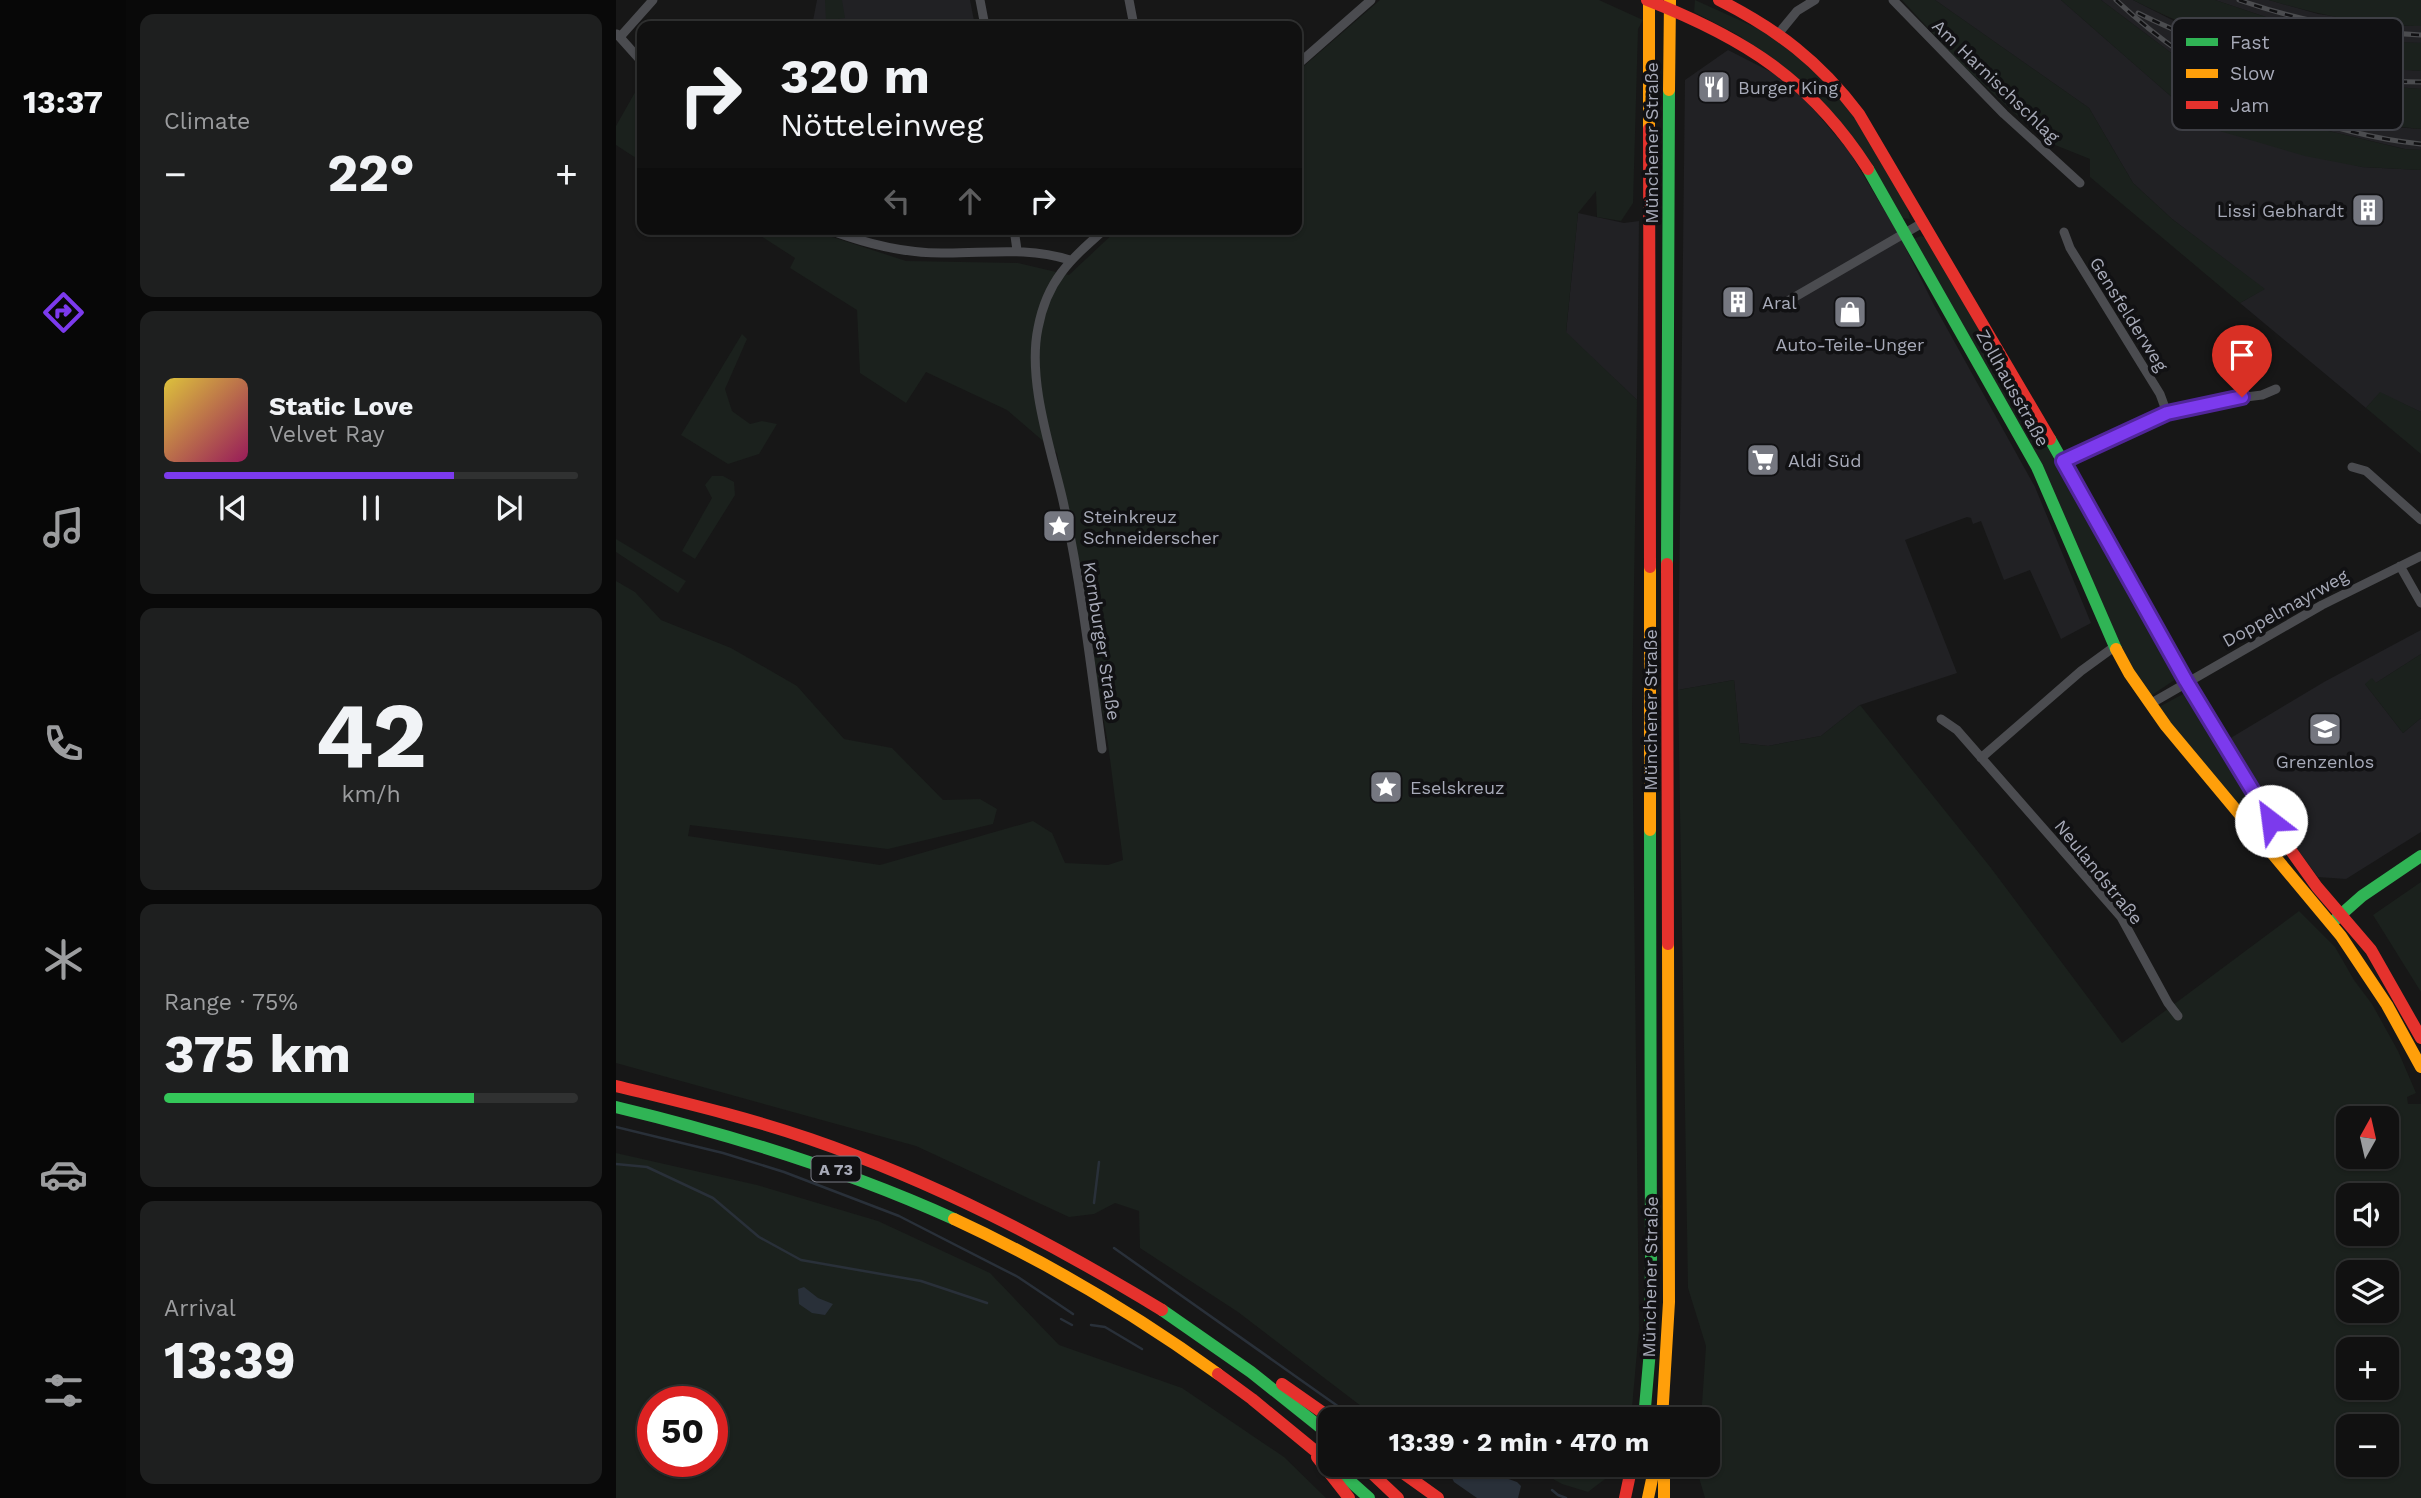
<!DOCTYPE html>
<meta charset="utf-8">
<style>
body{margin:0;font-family:"Work Sans",sans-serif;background:#1e1f1f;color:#f1f3f6;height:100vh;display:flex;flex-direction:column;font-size:26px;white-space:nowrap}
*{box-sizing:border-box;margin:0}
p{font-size:23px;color:#9c9d9f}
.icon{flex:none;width:38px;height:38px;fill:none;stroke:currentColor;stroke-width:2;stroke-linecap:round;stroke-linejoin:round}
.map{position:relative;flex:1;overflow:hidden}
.side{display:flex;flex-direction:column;gap:14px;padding:14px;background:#090909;width:490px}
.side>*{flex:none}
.top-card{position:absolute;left:21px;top:21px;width:665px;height:214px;border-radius:14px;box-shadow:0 2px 5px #0004,0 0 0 2px #303131;background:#111;color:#f1f3f6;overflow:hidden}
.needle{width:46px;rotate:8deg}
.fabs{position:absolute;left:1720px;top:1106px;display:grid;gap:14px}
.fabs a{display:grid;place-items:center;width:63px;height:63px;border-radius:14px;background:#111;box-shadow:0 2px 5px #0004,0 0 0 2px #303131;font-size:35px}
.speed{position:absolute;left:21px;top:1386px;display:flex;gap:14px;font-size:35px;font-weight:700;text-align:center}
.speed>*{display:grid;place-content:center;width:91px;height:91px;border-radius:50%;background:#111;box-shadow:0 2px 5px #0004,0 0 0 2px #303131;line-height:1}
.speed .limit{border:10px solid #d22;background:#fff;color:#111}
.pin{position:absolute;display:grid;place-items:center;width:60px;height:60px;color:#fff;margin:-72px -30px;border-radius:50% 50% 50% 0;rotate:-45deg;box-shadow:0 0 7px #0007}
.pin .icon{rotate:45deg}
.me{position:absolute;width:77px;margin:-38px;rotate:330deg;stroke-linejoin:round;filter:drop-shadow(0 0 5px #0008)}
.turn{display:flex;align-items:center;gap:24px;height:147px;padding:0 28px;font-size:32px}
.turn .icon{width:91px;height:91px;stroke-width:2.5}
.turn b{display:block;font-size:49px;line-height:60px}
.lanes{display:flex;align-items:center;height:66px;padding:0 28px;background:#0003;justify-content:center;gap:35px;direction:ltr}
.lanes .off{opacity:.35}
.big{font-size:52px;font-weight:700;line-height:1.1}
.side .card{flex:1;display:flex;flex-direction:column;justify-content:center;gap:10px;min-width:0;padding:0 24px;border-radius:14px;background:#1e1f1f}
.side .dial{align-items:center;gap:0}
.dial b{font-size:91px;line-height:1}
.song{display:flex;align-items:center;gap:21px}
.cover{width:84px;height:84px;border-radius:10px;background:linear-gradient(135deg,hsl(50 70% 55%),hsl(330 70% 35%))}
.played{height:7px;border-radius:4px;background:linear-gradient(90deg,#7c3aed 70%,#303131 70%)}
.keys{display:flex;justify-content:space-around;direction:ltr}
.heat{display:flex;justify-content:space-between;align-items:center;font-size:38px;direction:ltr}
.charge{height:10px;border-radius:5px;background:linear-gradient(90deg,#34c759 75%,#303131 0)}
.trip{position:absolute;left:702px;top:1407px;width:402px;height:70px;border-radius:14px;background:#111;box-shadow:0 2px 5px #0004,0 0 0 2px #303131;font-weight:700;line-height:70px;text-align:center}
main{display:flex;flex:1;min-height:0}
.menu{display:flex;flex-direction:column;width:126px;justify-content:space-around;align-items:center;background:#070707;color:#9c9d9f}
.menu .icon{width:49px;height:49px}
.menu .active{color:#7c3aed}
.menu b{font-size:32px;color:#f1f3f6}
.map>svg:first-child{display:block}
.built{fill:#212124}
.green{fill:#1b211d;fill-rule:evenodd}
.water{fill:#293039}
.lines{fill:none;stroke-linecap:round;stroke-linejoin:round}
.stream{stroke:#293039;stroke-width:2.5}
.street{stroke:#4b4c50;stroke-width:9}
.fast{stroke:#30b455;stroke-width:12}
.slow{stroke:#ff9f0a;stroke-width:12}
.jam{stroke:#e5322d;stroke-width:12}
.rail-casing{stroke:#4b4c4f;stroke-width:5}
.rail{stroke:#111113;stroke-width:2.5;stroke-dasharray:8;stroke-linecap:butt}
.route-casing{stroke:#51269a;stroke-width:18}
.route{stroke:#7c3aed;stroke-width:12}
.labels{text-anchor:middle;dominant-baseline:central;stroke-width:7;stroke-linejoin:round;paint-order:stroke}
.shield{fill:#111113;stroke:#7a7c86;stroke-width:2}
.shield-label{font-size:16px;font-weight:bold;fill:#a7aab8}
.street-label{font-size:18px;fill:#a7aab8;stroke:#111113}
.poi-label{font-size:18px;fill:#a7aab8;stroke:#111113;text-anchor:start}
.key{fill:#111113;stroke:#3e3f45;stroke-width:2}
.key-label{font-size:19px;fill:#a7aab8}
</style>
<main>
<nav class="menu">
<b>13:37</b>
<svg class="icon active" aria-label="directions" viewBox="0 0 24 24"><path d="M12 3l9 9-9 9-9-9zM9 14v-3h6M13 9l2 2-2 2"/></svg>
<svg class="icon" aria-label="music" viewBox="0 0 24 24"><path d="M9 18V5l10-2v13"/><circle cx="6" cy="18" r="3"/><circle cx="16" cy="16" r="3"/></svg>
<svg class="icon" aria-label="phone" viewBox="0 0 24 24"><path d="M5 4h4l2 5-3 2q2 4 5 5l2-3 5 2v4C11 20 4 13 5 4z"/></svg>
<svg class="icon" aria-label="climate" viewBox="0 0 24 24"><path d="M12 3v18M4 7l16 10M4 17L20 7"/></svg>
<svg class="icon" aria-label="car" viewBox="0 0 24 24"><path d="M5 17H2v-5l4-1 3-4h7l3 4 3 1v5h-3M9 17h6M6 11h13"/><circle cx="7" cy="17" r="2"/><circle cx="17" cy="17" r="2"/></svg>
<svg class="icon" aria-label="filters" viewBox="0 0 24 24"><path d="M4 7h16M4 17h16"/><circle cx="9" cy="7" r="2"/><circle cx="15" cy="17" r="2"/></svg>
</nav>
<section class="side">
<div class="card"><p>Climate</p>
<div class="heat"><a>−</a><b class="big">22°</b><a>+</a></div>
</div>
<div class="card">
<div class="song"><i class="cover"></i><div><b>Static Love</b><p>Velvet Ray</p></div></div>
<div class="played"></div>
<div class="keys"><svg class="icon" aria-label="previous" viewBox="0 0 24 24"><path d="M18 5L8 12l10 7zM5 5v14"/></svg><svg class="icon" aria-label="pause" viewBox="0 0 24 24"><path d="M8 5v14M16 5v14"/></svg><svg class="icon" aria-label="next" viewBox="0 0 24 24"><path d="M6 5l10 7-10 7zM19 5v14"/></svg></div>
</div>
<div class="card dial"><b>42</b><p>km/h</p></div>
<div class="card"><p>Range · 75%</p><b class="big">375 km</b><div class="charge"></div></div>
<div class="card"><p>Arrival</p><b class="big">13:39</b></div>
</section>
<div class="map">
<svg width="1805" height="1498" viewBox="0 0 1805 1498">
<rect width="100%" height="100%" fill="#171717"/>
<path class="built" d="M201 0H354L359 26H196Z
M1319 0H1445L1590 127 1746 167 1805 170V412L1764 393 1750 408 1624 303 1648 289 1556 219 1517 183 1473 108Z
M1485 0H1517L1560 22 1645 48 1715 64 1805 71V89L1714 82 1630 65 1566 42 1684 103 1777 127 1805 129V150L1789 149 1700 128 1623 94 1558 55Z
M1599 0H1653L1702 14 1789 26H1805V43L1759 42 1685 29Z
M1112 50 1163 76 1186 96 1233 151 1283 235 1318 305 1419 487 1475 623 1445 639 1414 570 1388 580 1365 521 1357 524 1355 518 1351 517 1289 540 1341 673 1244 705 1205 736 1152 746 1124 743 1118 680 1062 690 1069 80Z
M962 213 1008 223 1023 221 1021 400 950 333Z
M1805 630V654L1760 683 1749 684 1787 733 1805 718V832L1730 879 1702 877 1681 849 1656 806 1613 739 1708 682Z"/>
<path class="green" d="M209 0H226L229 18 210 21Z
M764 0H983L1027 20 1022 29 1017 203 1005 221 981 217 980 191 962 213 950 332 1021 400 1016 710 1023 1329 1015 1419H762L622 1312 524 1248 523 1211 499 1203 478 1214 453 1217 300 1146 0 1063V581L19 592 45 620 115 648 181 686 228 739 276 748 327 800 364 799 381 809 377 824 272 849 74 825 72 836 264 865 417 821 436 833 449 863 492 865 507 860 492 744 441 453 391 410 310 372 290 403 244 373 241 310 174 268 179 258 134 229H192L290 261 402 263 453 275 502 229H681V72Z
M1079 0 1163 38 1194 62 1235 110 1291 206 1294 219 1285 218 1226 126 1124 36 1078 12Z
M1286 0H1319L1473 108 1517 183 1556 219 1649 289 1624 303 1474 177V159L1429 141 1347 66Z
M1445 0H1485L1558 55 1623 94 1700 128 1788 149 1805 150V170L1746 167 1689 156 1590 127Z
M1517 0H1599L1685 29 1759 41 1805 43V71C1775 69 1744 68 1714 64 1646 53 1578 31 1517 0Z
M1653 0H1805V26C1754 27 1701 14 1653 0Z
M1562 39 1630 65 1714 82 1805 89V129C1741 124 1674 104 1618 74 1599 64 1580 51 1562 39Z
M26 80V162L0 145V126Z
M1305 236 1312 238 1563 677 1536 695H1530L1516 676 1440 505 1297 239Z
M126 334 131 339 109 389 116 411 134 424 146 421 161 424 143 454 112 464 65 435Z
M1764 392 1805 412V454L1750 408Z
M96 476H107L118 482 119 495 79 559 66 551 96 498 89 485Z
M0 539 70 581 62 593 0 552Z
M1805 654V718L1787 733 1749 684 1756 678 1760 683Z
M1118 680 1124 743 1152 746 1205 736 1244 705 1375 868 1506 1043 1683 911 1719 947 1738 980 1756 1004 1782 1051 1800 1093 1791 1097 1792 1104H1805V1498H1089L1082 1474V1465H1092V1419H1085L1090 1346 1072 1288 1062 690ZM1732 1118H1771V1157H1732ZM1732 1195H1771V1234H1732ZM1732 1272H1771V1311H1732ZM1732 1349H1771V1388H1732ZM1732 1426H1771V1465H1732Z
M1569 693 1669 857 1667 859 1553 728 1543 707Z
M1805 882V992L1757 915Z
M0 1153 141 1185 262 1221 374 1273 443 1345 566 1388 668 1457 710 1498H0ZM37 1402H96V1461H37Z
M912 1465H1000L993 1476 972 1492 946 1484Z"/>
<path class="water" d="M188 1287 202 1298 217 1304 209 1315 196 1313 183 1304 182 1289Z
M848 1466 867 1470 901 1482 905 1486 902 1498H861L838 1482 836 1478 837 1471Z"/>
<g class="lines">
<path class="stream" d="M0 1127 107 1153 168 1172 283 1216 402 1277 457 1314
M0 1164 31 1167 97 1198 143 1237 185 1260 305 1281 371 1303
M478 1203 483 1162
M498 1248 740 1419
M445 1319 456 1325
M475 1325 489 1327 526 1349
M883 1465 913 1477
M936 1490 942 1495 950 1498"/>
<path class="street" d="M364 0 369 26
M513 0 518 26
M1277 0 1388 114 1464 183
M1163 33 1181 11 1199 0
M1 34 26 62
M4 37 37 0
M681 65 755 0
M211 229C250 244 290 254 331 253 375 253 411 247 454 260
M398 229 401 250
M1448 232 1454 248 1544 394 1551 413
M1165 305 1308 222
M1447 461 1551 413 1606 400 1646 395 1660 389
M1736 467 1750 471 1805 520
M1784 566 1805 603
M1534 704 1706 605 1805 556
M1325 719 1341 730 1505 917 1552 1003 1562 1016
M486 749C475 667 465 583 447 501 435 449 411 381 422 328 431 280 454 260 489 229
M1365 758 1465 671 1498 647"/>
<path class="fast" d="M1252 169 1421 467 1500 649
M1434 439 1570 681 1661 831
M1051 564 1053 90
M1720 919 1746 896 1805 856
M0 1107C117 1135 228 1169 338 1219
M546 1310 635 1372 714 1435
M1028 1419 1034 1350 1035 1258 1034 830
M716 1465 753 1498"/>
<path class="slow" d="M1033 0V129
M1053 90 1054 0
M1034 567V830
M1500 649 1513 673 1550 726 1725 936 1771 1005 1805 1067
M338 1219C431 1262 519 1314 602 1374
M1046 1419 1053 1302 1052 944
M1048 1465V1498
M1032 1498 1039 1465"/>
<path class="jam" d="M1031 0C1128 38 1195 80 1252 169
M1103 0C1162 30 1203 61 1243 114L1434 439
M1033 129 1034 567
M1051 564 1052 944
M1661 831 1701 887 1755 950 1805 1038
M0 1086C65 1102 130 1117 194 1139 319 1182 434 1242 546 1310
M602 1374 636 1399 714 1463
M666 1384 716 1419
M701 1457 733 1498
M747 1465 782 1498
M776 1465 822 1498
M1009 1498 1016 1465"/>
<defs>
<path id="rail" d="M1500 0C1584 79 1690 132 1805 144
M1623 0C1683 21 1742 32 1805 35
M1522 13C1610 57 1707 82 1805 82"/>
</defs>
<use href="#rail" class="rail-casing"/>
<use href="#rail" class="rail"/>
</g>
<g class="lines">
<defs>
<path id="route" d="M1626 397 1551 413 1447 461 1570 681 1655 821"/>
</defs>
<use href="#route" class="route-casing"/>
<use href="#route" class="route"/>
</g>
<defs>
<symbol id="restaurant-square" viewBox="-11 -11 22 22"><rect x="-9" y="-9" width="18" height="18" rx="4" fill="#757780" stroke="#111113"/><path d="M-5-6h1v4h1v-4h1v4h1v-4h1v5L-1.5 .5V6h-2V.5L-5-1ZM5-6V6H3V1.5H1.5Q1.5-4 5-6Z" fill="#fff"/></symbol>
<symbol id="building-square" viewBox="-11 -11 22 22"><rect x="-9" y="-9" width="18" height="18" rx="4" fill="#757780" stroke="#111113"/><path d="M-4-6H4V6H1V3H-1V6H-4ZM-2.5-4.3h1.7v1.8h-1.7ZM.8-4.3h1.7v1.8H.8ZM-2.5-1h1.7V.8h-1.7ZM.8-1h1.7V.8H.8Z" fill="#fff"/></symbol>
<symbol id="shop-square" viewBox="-11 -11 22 22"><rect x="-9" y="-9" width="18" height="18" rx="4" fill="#757780" stroke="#111113"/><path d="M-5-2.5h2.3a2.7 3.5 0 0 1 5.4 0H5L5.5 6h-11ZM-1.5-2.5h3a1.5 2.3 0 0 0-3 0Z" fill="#fff"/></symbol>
<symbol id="supermarket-square" viewBox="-11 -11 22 22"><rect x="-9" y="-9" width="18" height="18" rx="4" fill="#757780" stroke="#111113"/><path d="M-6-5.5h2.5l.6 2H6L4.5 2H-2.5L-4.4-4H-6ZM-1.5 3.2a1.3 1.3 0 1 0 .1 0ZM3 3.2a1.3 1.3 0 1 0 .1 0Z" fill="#fff"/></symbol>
<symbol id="sight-square" viewBox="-11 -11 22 22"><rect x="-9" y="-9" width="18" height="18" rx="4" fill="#757780" stroke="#111113"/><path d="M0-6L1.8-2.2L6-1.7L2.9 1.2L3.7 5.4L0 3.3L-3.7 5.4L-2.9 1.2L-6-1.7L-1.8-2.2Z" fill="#fff"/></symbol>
<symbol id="school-square" viewBox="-11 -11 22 22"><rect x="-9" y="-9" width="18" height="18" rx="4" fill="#757780" stroke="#111113"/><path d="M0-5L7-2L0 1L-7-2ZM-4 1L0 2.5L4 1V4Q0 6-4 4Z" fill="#fff"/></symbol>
</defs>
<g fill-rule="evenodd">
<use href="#restaurant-square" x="1079" y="68" width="38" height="38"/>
<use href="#building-square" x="1733" y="191" width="38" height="38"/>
<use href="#building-square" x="1103" y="283" width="38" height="38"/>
<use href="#shop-square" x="1215" y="293" width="38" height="38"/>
<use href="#supermarket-square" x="1128" y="441" width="38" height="38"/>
<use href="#sight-square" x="424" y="507" width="38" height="38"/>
<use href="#school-square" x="1690" y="710" width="38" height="38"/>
<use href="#sight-square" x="751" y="768" width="38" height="38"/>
</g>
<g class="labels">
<rect class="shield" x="195.5" y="1156.5" width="49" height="25" rx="5"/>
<g class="shield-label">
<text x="220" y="1169">A 73</text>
</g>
<g class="street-label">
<text transform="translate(1380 81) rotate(44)">Am Harnischschlag</text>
<text transform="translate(1035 143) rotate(-90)">Münchener Straße</text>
<text transform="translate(1513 314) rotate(58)">Gensfelderweg</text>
<text transform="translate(1397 388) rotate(61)">Zollhausstraße</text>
<text transform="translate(1669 608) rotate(-29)">Doppelmayrweg</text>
<text transform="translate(486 641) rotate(81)">Kornburger Straße</text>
<text transform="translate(1034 710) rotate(-90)">Münchener Straße</text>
<text transform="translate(1483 872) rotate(51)">Neulandstraße</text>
<text transform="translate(1034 1277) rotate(-89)">Münchener Straße</text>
</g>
<g class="poi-label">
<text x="1122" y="87">Burger King</text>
<text x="1728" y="210" text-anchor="end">Lissi Gebhardt</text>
<text x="1146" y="302">Aral</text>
<text x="1234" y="344" text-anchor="middle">Auto-Teile-Unger</text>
<text x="1172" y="460">Aldi Süd</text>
<text x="467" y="516">Steinkreuz<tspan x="467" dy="21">Schneiderscher</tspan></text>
<text x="1709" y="761" text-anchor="middle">Grenzenlos</text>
<text x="794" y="787">Eselskreuz</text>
</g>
</g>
<rect x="1556" y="18" width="231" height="112" rx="10" class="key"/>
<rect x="1570" y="38" width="32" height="8" fill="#30b455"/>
<rect x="1570" y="69" width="32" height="9" fill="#ff9f0a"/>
<rect x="1570" y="101" width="32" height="8" fill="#e5322d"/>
<g class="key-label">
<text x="1614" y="49">Fast</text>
<text x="1614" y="80">Slow</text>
<text x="1614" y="112">Jam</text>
</g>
</svg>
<div class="fabs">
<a><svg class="needle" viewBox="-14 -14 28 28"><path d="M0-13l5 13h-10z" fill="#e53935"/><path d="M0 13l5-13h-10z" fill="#9c9d9f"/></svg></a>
<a><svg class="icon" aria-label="sound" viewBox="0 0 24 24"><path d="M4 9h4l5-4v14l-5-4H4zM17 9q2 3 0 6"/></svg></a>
<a><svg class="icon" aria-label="layers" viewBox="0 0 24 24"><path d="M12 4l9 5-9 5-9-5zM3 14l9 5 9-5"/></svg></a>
<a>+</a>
<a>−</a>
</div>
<div class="speed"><div class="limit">50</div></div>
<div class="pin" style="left:1626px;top:397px;background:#d93025"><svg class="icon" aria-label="arrive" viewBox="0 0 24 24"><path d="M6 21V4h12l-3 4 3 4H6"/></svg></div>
<svg class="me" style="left:1655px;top:821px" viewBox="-20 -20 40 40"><circle r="19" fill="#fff"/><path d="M0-13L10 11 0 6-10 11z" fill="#7c3aed"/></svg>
<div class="trip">13:39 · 2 min · 470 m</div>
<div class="top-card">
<div class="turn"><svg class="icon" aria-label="right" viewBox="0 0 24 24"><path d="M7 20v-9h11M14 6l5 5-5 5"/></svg><div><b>320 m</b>Nötteleinweg</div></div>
<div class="lanes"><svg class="icon off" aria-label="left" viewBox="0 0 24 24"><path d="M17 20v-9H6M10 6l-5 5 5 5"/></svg><svg class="icon off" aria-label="ahead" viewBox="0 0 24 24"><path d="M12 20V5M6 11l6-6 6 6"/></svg><svg class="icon" aria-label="right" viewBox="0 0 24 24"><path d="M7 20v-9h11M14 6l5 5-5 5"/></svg></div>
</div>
</div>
</main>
